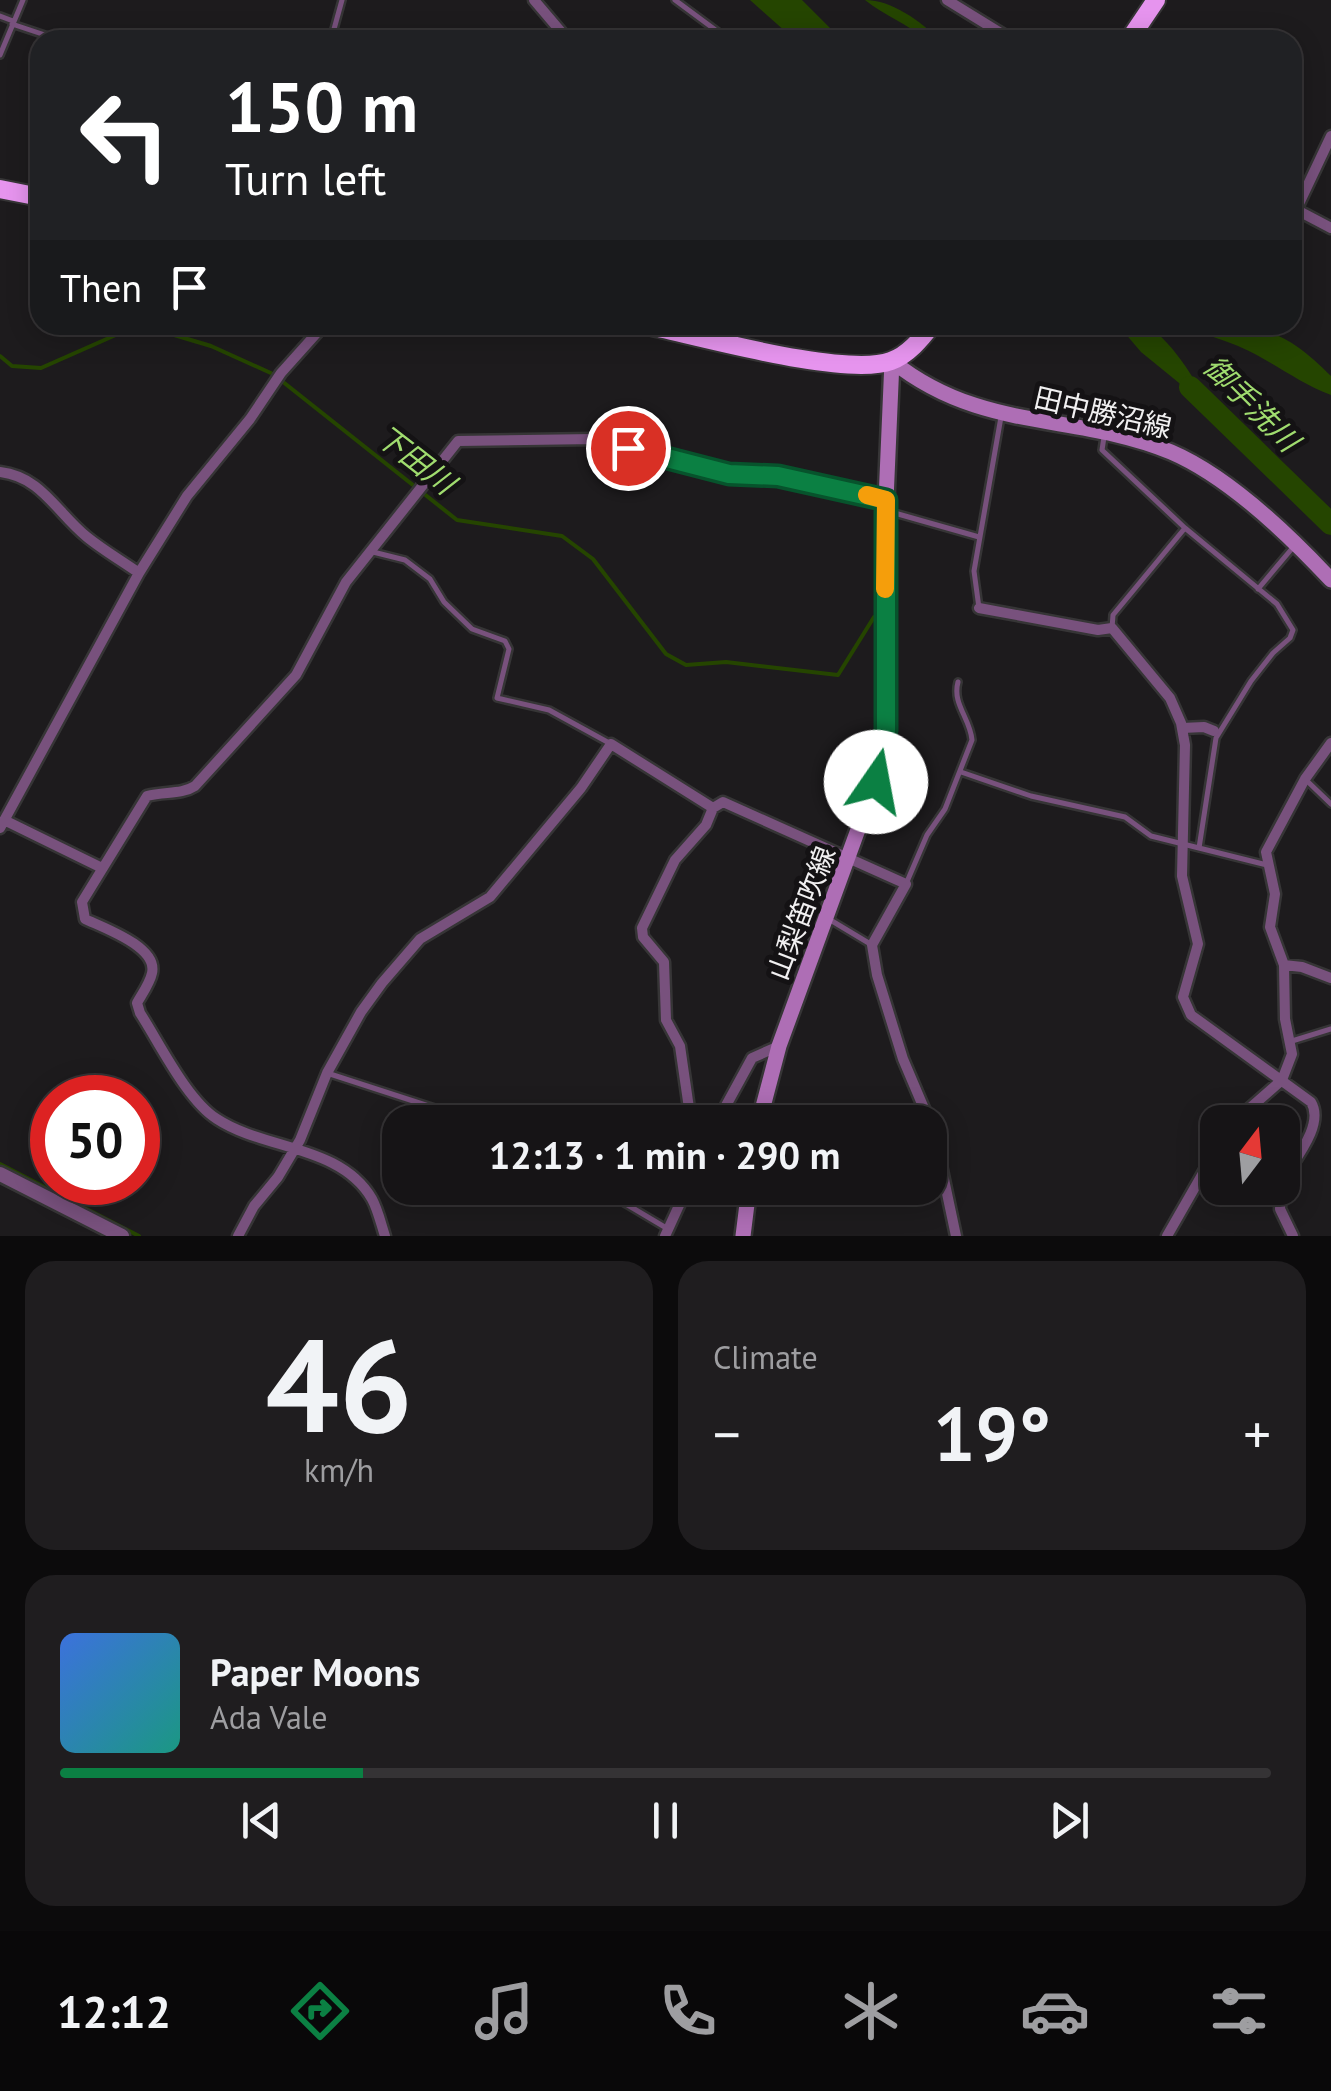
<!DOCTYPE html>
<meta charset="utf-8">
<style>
body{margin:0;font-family:"PT Sans","Noto Sans JP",sans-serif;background:#1f1d1f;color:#f1f3f6;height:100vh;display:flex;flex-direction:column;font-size:38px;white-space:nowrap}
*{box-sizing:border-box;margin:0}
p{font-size:32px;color:#9e9ea1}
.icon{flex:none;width:55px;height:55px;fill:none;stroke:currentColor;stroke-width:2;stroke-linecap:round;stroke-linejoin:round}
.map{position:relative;height:1236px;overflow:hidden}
.sheet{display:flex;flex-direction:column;gap:25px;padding:25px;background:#0c0b0c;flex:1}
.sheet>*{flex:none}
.hud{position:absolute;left:30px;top:30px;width:1272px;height:305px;border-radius:30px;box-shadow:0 5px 25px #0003,0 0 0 2px #353335;background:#202124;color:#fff;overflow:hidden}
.needle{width:65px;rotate:16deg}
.fabs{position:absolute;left:1200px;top:1105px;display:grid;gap:20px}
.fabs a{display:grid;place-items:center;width:100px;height:100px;border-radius:20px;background:#161416;box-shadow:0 5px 25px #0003,0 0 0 2px #353335;font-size:50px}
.speed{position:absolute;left:30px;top:1075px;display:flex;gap:20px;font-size:50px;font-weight:700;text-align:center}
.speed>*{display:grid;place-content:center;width:130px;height:130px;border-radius:50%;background:#161416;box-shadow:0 5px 25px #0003,0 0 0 2px #353335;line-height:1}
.speed .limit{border:15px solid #d22;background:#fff;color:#111}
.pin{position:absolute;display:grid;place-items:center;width:85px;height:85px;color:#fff;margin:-42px;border:5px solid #fff;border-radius:50%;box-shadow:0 2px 10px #0007}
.me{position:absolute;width:110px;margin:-55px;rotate:12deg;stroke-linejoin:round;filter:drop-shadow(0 0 8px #0008)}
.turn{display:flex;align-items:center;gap:35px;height:210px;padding:0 30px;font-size:45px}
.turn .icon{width:130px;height:130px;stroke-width:2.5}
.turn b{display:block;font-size:70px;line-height:85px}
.then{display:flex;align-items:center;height:95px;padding:0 30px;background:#0003;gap:20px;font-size:38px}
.big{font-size:75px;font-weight:800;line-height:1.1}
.sheet .tile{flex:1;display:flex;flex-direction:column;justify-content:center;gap:15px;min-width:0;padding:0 35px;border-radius:30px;background:#1f1d1f}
.sheet .dial{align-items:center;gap:0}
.dial b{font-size:130px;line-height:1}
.song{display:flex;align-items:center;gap:30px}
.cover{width:120px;height:120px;border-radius:15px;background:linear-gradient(135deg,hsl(220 70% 55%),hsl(170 70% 35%))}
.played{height:10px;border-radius:5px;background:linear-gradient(90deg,#0b8043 25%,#353335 25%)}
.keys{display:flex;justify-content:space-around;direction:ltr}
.heat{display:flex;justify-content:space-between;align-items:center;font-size:55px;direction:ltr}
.sheet .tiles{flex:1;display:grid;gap:25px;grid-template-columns:1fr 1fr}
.tile:last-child{grid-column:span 2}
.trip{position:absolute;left:382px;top:1105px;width:565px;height:100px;border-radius:30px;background:#161416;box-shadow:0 5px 25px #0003,0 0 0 2px #353335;font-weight:800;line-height:100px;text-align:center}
.tabs{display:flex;height:160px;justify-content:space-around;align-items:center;background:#090809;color:#9e9ea1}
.tabs .icon{width:70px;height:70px}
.tabs .active{color:#0b8043}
.tabs b{font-size:45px;color:#f1f3f6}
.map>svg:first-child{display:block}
.water{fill:#254500}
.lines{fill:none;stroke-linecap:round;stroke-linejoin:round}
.stream{stroke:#254500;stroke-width:4}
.river{stroke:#254500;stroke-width:22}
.service-casing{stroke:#363536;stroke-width:10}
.minor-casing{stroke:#363536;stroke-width:15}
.tertiary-casing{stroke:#363536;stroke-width:19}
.secondary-casing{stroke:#363536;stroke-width:20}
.trunk-casing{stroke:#363536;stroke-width:22}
.service{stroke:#78517d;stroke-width:5}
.minor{stroke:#78517d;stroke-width:10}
.tertiary{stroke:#78517d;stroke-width:14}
.secondary{stroke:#ae6eb5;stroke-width:15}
.trunk{stroke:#e694ee;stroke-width:18}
.route-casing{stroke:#07532c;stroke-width:25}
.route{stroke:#0b8043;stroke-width:18}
.slow{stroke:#f59e0b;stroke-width:18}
.labels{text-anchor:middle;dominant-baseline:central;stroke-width:10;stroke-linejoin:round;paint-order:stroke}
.street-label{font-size:28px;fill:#f1f0f1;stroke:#141214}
.water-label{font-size:30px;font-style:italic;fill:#a0dc6f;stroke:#141214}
</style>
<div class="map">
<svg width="1331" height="1236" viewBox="0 0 1331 1236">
<rect width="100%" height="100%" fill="#1d1b1d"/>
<path class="water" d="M750 0H802L842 40H795Z
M865 0C892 0 920 21 940 40H926C908 24 885 16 865 0Z
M1118 325C1125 325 1135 323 1142 325 1168 332 1199 386 1211 409L1141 352Z
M1185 325C1254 325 1279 323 1331 376V395C1298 383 1271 360 1238 346 1219 338 1203 335 1185 325Z"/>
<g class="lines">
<path class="stream" d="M0 356 12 366 41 368 127 330 154 329 211 346 273 374 457 520 562 536 593 559 666 654 686 665 726 662 838 675 874 617
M0 1164 139 1236"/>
<path class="river" d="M1190 387 1331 524"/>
<defs>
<path id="service" d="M675 0 729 40
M0 16 13 21
M12 24 60 40
M331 40 342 0
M0 55 23 0
M1104 437 1102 450 1185 528 1277 604 1293 630 1290 638 1273 653 1251 681 1216 738 1199 848
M891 512 979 537
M373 552 405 560 430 579 444 602 472 629 505 641 509 649 497 698 549 710 611 744
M1258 589 1295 545
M979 608 974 571 1001 417
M1112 628 1113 615 1185 528
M961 772 1031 796 1125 817 1151 836 1267 865
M1305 779 1331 804
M906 884 927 835 945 809 972 740C970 718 952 704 958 682
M827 918 872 945
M1292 1041 1331 1029
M327 1073 478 1122
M599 1188 668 1229"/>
<path id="minor" d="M534 0 568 40
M947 0 1012 40
M1293 208 1331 228
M1296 210 1331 136
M0 472C42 477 56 512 87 537 103 550 122 561 139 573
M979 608 1098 630 1112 628 1170 698 1181 723 1185 745 1182 876 1198 944 1183 997 1191 1015 1311 1102C1325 1125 1294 1160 1282 1181
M1182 728 1204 727 1214 731
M4 820 102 868
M0 828 139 573 187 496 250 419 281 373 324 325
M1284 965 1302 967 1331 978
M691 1122 680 1046 666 1020 664 962 643 937 642 928 675 860 706 825 713 808
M717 1122 752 1058 779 1046
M1234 1122 1282 1080 1292 1054 1285 1019 1284 965 1270 927 1275 894 1266 852 1305 779 1331 743
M1281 1188 1280 1209 1293 1236
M238 1236 254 1206 278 1177 300 1140 327 1073 361 1012 382 983 420 939 490 897 581 788 611 744 713 808 723 802 906 884 872 945 877 975 903 1059 934 1132 956 1236
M385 1236C381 1224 378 1210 372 1199 341 1145 264 1150 217 1119 187 1100 160 1044 140 1013L137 1003C142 994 150 983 152 973 158 947 104 928 85 919L82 902 147 796C164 791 181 795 195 786L296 675 346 582 458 441 594 439 729 473 778 476 886 500
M665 1236 687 1188
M1167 1236 1218 1147"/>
<path id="tertiary" d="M0 1174 122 1236"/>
<path id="secondary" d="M892 361C982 433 1074 412 1171 452 1227 476 1289 535 1331 580
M759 1122 779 1046 875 783 886 730V500L892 361
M743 1236 749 1188"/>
<path id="trunk" d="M1129 40 1156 0
M0 189 40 197
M645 325C698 336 846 378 891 361 908 355 921 339 932 325"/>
</defs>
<use href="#service" class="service-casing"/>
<use href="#minor" class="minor-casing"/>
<use href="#tertiary" class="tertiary-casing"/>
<use href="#secondary" class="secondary-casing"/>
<use href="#trunk" class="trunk-casing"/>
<use href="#service" class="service"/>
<use href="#minor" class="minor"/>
<use href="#tertiary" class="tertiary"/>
<use href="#secondary" class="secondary"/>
<use href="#trunk" class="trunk"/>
</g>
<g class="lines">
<defs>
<path id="route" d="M628 448 729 474 778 476 886 500V730L876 782"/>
</defs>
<use href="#route" class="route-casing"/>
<use href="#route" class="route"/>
<path class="slow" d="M867 495 886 500 885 589"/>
</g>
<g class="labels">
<g class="street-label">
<text transform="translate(1103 412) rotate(13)">田中勝沼線</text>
<text transform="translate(801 913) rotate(-69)">山梨笛吹線</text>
</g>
<g class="water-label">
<text transform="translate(1252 403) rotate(45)">御手洗川</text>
<text transform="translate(416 459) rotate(38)">下田川</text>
</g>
</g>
</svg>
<div class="fabs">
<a><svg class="needle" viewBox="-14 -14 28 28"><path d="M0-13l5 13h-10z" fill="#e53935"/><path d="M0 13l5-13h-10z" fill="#9e9ea1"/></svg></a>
</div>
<div class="speed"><div class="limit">50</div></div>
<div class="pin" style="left:628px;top:448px;background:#d93025"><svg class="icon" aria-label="arrive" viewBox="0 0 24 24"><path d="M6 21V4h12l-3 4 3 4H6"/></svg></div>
<svg class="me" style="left:876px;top:782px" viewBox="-20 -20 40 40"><circle r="19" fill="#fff"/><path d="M0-13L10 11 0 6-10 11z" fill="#0b8043"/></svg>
<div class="trip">12:13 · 1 min · 290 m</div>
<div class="hud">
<div class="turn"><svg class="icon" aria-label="left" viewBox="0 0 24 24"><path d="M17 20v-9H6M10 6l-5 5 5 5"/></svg><div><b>150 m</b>Turn left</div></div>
<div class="then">Then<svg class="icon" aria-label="arrive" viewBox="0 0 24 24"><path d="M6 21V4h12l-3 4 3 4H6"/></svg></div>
</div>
</div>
<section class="sheet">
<div class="tiles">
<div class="tile dial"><b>46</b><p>km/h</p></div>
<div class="tile"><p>Climate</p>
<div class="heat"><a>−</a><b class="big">19°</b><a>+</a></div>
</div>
<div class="tile">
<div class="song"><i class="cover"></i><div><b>Paper Moons</b><p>Ada Vale</p></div></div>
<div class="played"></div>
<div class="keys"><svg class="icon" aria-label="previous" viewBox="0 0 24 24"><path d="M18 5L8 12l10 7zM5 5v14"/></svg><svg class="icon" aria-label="pause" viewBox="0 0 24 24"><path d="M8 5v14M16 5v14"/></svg><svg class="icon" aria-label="next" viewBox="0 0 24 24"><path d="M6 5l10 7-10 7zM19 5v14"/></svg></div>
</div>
</div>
</section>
<nav class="tabs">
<b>12:12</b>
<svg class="icon active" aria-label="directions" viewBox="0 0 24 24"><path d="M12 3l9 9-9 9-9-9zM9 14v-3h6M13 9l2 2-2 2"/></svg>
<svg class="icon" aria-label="music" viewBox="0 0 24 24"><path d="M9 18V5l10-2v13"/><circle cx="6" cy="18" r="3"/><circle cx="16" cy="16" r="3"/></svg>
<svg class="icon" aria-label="phone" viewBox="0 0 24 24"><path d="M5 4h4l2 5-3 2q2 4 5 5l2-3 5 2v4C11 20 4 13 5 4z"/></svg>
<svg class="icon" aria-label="climate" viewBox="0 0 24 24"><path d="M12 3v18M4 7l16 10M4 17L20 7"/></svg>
<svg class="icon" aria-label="car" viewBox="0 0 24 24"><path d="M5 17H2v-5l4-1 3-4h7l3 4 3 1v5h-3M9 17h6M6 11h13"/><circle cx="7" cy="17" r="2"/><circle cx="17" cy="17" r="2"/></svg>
<svg class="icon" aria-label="filters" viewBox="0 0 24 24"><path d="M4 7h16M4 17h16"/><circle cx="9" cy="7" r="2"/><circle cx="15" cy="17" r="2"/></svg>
</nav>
